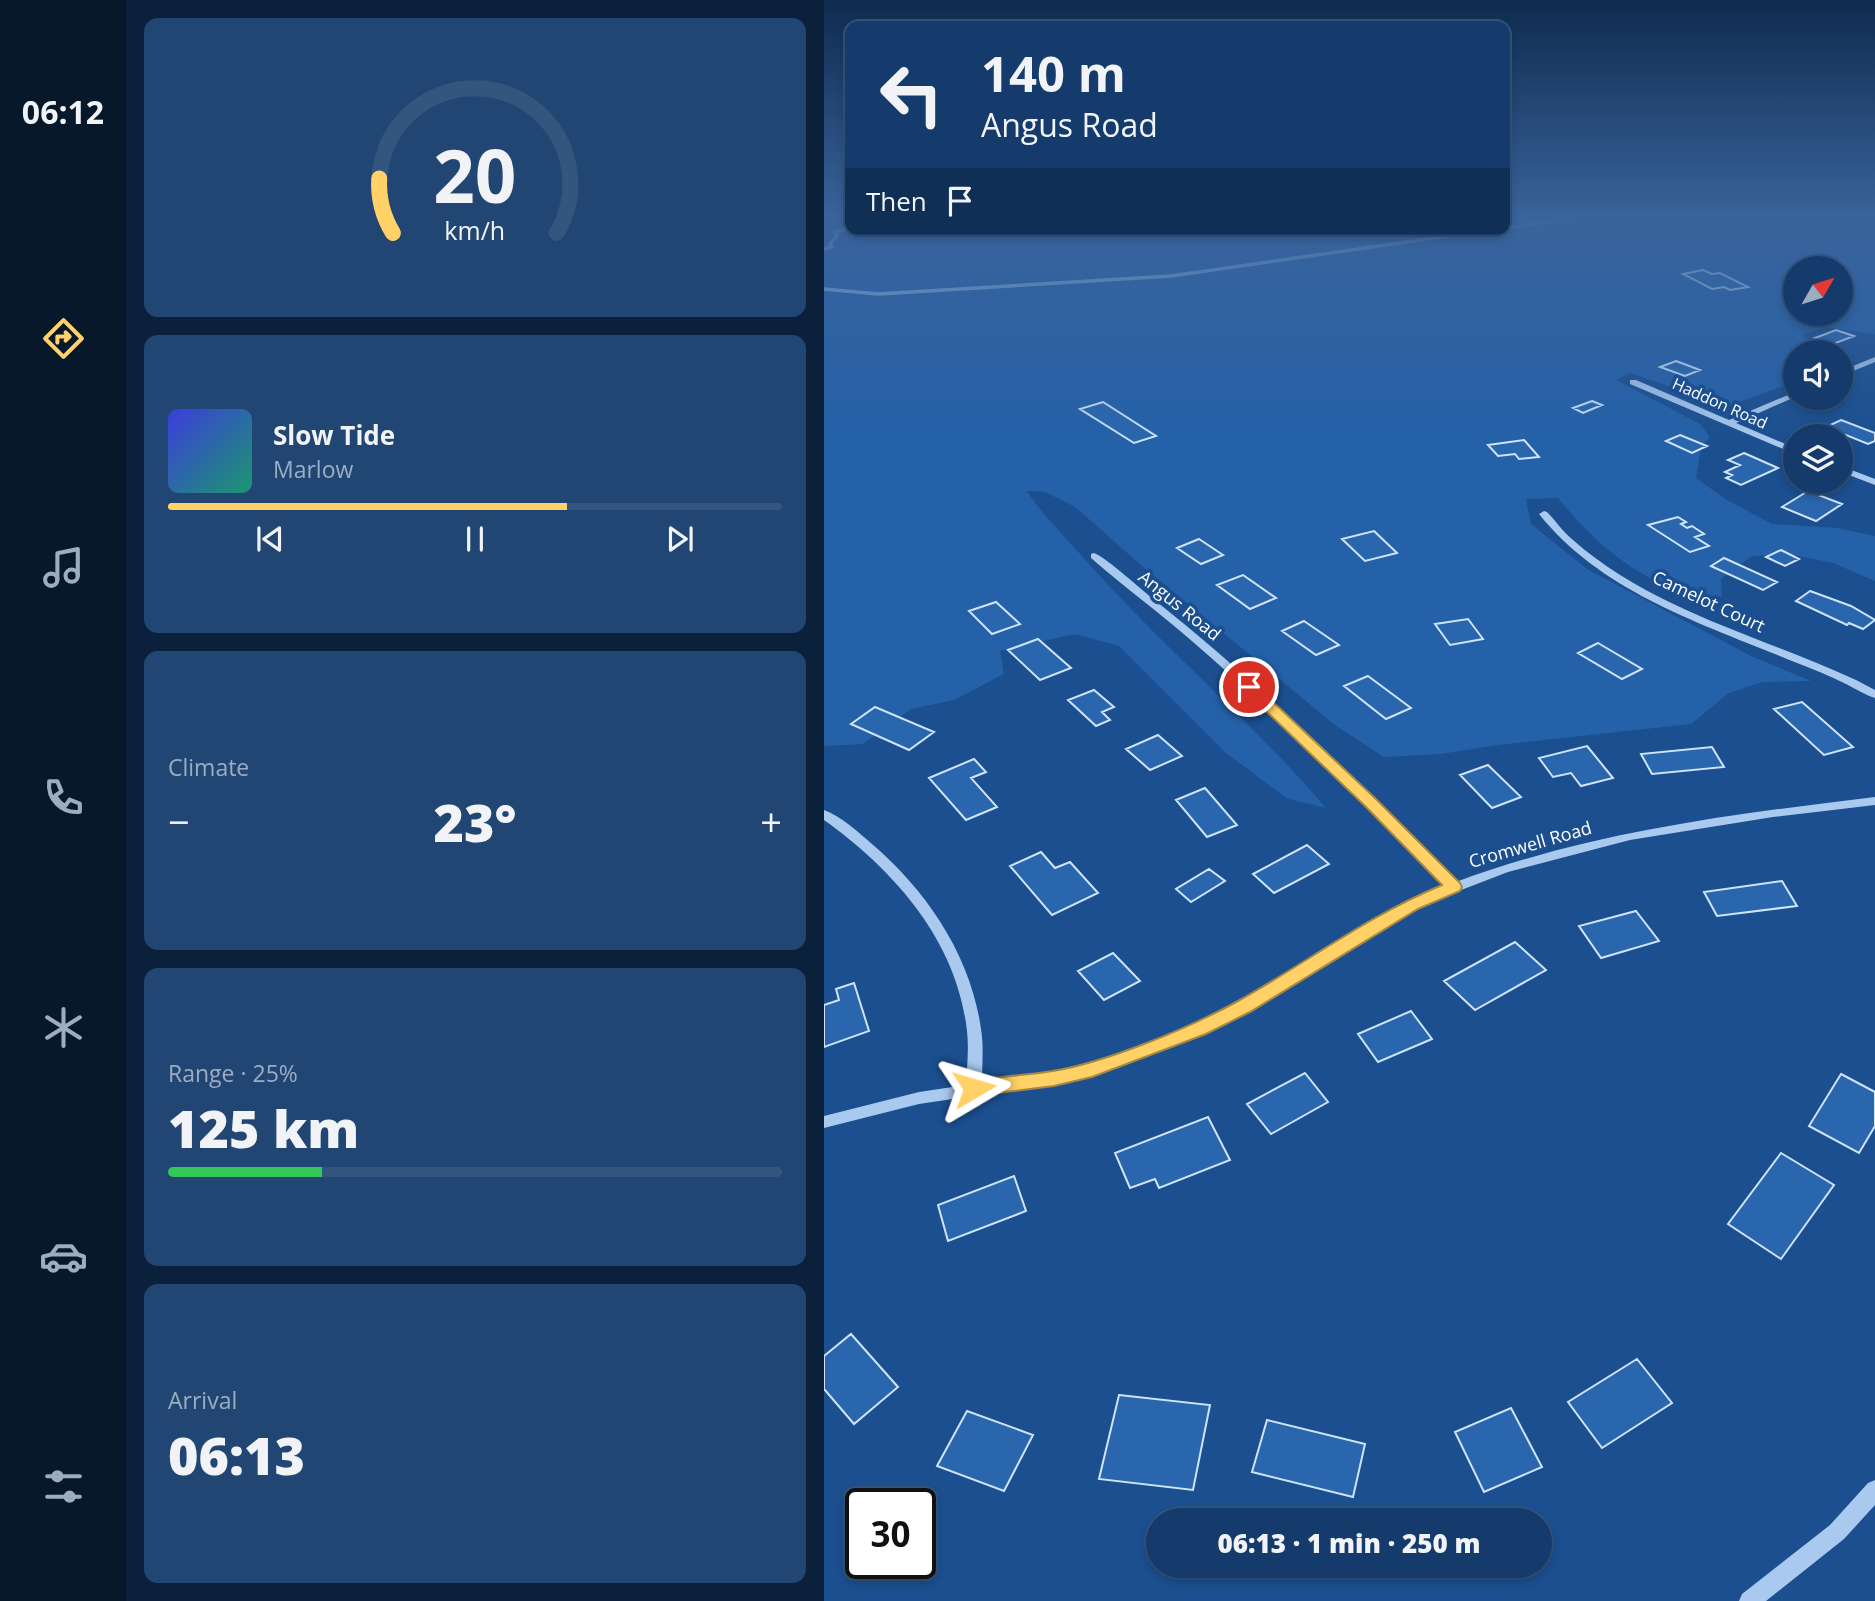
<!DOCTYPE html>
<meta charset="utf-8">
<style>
body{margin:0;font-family:"Open Sans",sans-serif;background:#214673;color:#f1f3f6;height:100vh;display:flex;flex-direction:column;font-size:26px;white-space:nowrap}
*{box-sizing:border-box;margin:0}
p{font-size:23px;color:#9dadc1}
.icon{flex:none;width:38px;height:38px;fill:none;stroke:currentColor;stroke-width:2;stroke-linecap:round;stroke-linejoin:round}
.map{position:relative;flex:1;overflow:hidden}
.details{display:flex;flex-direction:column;gap:18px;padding:18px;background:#0b203b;width:698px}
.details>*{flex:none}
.banner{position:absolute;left:21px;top:21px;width:665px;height:214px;border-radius:14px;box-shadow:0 4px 10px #0003,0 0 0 2px #33557e;background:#143b6b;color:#f1f3f6;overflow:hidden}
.needle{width:46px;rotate:51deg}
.buttons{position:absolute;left:959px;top:256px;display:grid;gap:14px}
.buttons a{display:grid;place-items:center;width:70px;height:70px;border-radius:50%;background:#143b6b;box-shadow:0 4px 10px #0003,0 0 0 2px #33557e;font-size:35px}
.speed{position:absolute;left:21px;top:1488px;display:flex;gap:14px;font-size:35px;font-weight:700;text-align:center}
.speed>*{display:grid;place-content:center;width:91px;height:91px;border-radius:50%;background:#143b6b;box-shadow:0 4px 10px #0003,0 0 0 2px #33557e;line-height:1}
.speed .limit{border:4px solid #111;border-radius:10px;background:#fff;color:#111}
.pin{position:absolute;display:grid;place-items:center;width:60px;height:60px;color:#fff;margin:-30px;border:4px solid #fff;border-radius:50%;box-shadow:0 2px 7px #0007}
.me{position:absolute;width:77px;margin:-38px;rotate:83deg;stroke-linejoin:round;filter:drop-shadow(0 0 5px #0008)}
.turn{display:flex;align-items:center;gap:24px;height:147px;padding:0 21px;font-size:32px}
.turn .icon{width:91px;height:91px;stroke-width:2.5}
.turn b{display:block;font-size:49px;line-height:60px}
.then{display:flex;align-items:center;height:66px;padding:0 21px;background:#0003;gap:14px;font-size:26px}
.big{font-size:52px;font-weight:800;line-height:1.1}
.details .tile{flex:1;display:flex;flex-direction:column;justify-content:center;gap:10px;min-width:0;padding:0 24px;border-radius:14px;background:#214673}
.details .dial{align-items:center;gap:0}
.dial svg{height:182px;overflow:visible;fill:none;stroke:#33557e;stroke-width:7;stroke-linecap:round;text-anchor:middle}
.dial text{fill:#f1f3f6;stroke:none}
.song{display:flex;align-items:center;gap:21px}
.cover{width:84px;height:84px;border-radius:10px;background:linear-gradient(135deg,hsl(240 70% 55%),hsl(160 70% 35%))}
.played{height:7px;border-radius:4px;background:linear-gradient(90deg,#ffd166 65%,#33557e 65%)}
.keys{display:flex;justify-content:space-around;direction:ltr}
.heat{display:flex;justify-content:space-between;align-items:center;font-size:38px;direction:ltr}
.charge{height:10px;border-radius:5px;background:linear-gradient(90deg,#34c759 25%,#33557e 0)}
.trip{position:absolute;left:322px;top:1508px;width:406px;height:70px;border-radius:35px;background:#143b6b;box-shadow:0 4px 10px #0003,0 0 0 2px #33557e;font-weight:800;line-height:70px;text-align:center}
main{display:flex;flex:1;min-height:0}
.tab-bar{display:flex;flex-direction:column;width:126px;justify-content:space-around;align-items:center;background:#08182b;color:#9dadc1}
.tab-bar .icon{width:49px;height:49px}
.tab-bar .selected{color:#ffd166}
.tab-bar b{font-size:32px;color:#f1f3f6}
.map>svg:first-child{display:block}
.green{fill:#2461a8;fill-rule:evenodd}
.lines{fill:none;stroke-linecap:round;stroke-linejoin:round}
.stream{stroke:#9cc4f0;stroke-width:3.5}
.building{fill:#2a66ad;stroke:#cfe3fa;stroke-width:2}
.minor{fill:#a9c9ee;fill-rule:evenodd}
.route{fill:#ffd166;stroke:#a68842;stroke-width:2}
.labels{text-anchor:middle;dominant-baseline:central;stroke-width:7;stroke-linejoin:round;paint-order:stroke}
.far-street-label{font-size:16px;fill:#fff;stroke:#1b4f8f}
.street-label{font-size:18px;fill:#fff;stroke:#1b4f8f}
</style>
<main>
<nav class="tab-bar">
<b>06:12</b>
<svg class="icon selected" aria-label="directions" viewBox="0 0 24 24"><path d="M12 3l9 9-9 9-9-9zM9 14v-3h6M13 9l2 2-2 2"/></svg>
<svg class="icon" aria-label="music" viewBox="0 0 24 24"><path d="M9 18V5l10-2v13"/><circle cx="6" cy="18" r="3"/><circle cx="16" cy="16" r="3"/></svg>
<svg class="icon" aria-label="phone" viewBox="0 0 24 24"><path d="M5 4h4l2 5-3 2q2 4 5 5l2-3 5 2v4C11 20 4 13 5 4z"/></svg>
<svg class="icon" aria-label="climate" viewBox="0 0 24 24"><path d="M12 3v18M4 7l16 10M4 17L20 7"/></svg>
<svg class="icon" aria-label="car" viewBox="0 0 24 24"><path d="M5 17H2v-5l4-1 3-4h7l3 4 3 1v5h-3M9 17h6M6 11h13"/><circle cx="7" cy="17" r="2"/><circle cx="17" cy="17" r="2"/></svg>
<svg class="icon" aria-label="filters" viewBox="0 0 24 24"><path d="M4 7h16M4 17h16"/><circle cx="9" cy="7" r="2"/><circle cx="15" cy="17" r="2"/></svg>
</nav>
<section class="details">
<div class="tile dial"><svg viewBox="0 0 100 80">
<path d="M14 69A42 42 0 1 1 86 69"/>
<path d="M14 69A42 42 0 0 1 8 45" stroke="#ffd166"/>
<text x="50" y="56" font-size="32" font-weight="700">20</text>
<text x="50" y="72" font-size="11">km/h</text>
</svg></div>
<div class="tile">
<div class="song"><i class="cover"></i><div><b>Slow Tide</b><p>Marlow</p></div></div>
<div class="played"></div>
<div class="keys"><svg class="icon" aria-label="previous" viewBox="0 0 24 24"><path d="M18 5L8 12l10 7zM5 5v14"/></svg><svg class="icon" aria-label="pause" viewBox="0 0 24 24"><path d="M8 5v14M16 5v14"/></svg><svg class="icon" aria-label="next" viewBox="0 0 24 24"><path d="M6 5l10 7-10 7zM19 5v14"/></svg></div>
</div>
<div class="tile"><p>Climate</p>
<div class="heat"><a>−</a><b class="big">23°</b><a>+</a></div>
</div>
<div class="tile"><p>Range · 25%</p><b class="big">125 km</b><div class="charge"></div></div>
<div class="tile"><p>Arrival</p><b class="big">06:13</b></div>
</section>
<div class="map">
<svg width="1051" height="1601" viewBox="0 0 1051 1601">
<rect width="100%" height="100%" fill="#1b4f8f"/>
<path class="green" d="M0 218H26V229H681V218H1051V334L1002 327 977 335 1004 352H971V382L909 404 886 400 806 373 792 380 876 424 886 437 877 447 872 478 903 500 948 524 1013 528 1051 536V581L1009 563 965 554 928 556 897 579 898 597C886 595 873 594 860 591 811 579 765 537 734 498L702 499 707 524 763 569 927 656 987 681 939 682 905 693 867 724 674 745 617 754 560 757 511 725 318 566 251 507 221 492 203 491C217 514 240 535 258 556 335 644 426 719 502 808L464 799 402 753 295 646 251 634 176 651 180 674 130 700 87 709 39 744 0 746ZM971 268H1017V313H971Z"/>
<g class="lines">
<path class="stream" d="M681 228 752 218
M0 249 8 247 5 246 13 235 10 232 26 228
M0 289 54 294 347 276 672 229"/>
</g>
<path class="building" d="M879 270 888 274 896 273 924 287 906 290 900 287 888 289 859 274Z
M1012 330 1030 336 1009 344 991 338Z
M852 361 876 370 861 376 836 367Z
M768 401 778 405 759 413 749 408Z
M279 402 332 436 310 443 256 409Z
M1017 420 1051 433V441L1044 444 1002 427Z
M856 435 883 446 868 453 842 441Z
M700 440 715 457 695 459 691 454 674 456 664 445Z
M920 453 954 468 917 485 902 478 908 475 901 472 916 465 904 460Z
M984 491 1018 504 992 521 958 507Z
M854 517 862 522 857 524 863 528 868 526 880 534 871 537 885 546 866 552 824 525Z
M550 531 573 553 541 561 518 539Z
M375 539 399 555 377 564 353 548Z
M957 550 975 559 961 566 942 557Z
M900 558 953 582 939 590 887 566Z
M419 575 452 598 426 609 393 585Z
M986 591 1027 606 1051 620 1039 629 1025 623 1023 625 972 601Z
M172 602 196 624 168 634 145 611Z
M644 619 659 639 626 645 611 624Z
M480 621 515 645 492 655 458 631Z
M214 639 247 668 216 680 184 650Z
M774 643 818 669 798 679 754 653Z
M544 676 587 708 562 719 520 686Z
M270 690 290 707 278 712 286 720 272 726 244 700Z
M978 702 1029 747 1000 755 950 709Z
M51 707 110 732 85 750 27 724Z
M334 735 358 756 326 770 302 749Z
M763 746 789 778 757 786 747 773 729 777 715 758Z
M888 747 900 767 828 774 817 754Z
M150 759 162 772 147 778 173 807 142 820 105 778Z
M664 765 697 797 668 808 636 775Z
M381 788 413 825 383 837 352 800Z
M483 845 505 864 450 893 429 874Z
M217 852 231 868 246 862 274 893 228 915 186 866Z
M385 869 401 881 367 902 352 889Z
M958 881 973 906 893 916 880 892Z
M812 911 835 941 777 958 755 926Z
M691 942 722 970 651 1010 620 981Z
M289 953 316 981 280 1000 254 971Z
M30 983 45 1031 0 1047V1005L15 1000 12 989Z
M587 1011 608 1039 554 1062 534 1034Z
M481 1073 504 1102 447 1134 423 1104Z
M1017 1074 1051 1092V1126L1035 1153 985 1126Z
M384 1117 406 1160 335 1188 331 1179 306 1188 291 1153Z
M957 1153 1010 1185 957 1259 904 1224Z
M190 1176 202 1211 124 1241 114 1205Z
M27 1334 74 1387 30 1424 0 1389V1356Z
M813 1359 848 1403 778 1448 744 1402Z
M295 1395 386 1405 369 1490 275 1479Z
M687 1408 718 1467 660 1492 631 1432Z
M143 1411 209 1435 180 1491 113 1466Z
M443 1420 541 1444 529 1497 428 1472Z"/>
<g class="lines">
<path class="minor" d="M1051 357V362L1017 376V371Z
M806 380H812L905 420 971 392V397L912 423 971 448V454L806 384Z
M1017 466 1051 479V485L1017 472Z
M720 511 723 512C732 521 739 532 749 540 828 610 937 636 1032 680L1051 690V698C1041 695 1032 689 1022 684 1006 676 989 669 973 663 882 625 779 594 715 514Z
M270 553C286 560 317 590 333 602 440 687 538 784 632 882 766 832 909 814 1051 797V805L949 817 806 840 684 872 593 907 424 1011 380 1033 333 1052 268 1075 230 1084 95 1104 0 1128V1116L95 1092 142 1085C143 1067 145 1049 143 1031 133 941 71 871 0 820V810C17 816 34 832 48 844 103 891 147 956 157 1029 160 1047 158 1065 158 1083L230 1072 267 1063 370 1025 414 1003 583 901 621 887C541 802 458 719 369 642 336 613 300 587 267 558V554Z
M1051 1480V1505L1020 1539 942 1601H915L918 1594 1006 1525 1044 1483Z"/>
</g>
<linearGradient id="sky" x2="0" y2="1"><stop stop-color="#0f2b4f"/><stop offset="0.49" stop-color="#39639b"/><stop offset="1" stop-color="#39639b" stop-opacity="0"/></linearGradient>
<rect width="1051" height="442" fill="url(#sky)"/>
<path class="route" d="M425 683 430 684 552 799 636 883 638 887 636 891 594 909 426 1012 382 1034 268 1077 230 1086 150 1096 143 1094 140 1088 143 1083 150 1080C176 1077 203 1075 229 1071 283 1062 365 1028 414 1001 482 963 545 915 618 885L541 806 420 690 418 687Z"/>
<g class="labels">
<g class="far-street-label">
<text transform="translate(896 403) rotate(24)">Haddon Road</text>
</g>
<g class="street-label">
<text transform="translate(885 601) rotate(25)">Camelot Court</text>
<text transform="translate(356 605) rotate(39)">Angus Road</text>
<text transform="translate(706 844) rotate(-16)">Cromwell Road</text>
</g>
</g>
</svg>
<div class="buttons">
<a><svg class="needle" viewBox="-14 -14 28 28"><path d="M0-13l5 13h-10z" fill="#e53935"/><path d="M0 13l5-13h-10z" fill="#9dadc1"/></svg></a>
<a><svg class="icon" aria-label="sound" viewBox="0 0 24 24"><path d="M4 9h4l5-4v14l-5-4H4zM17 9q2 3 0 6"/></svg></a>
<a><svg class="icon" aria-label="layers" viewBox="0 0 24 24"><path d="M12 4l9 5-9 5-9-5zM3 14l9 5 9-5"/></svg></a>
</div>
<div class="speed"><div class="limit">30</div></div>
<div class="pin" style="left:425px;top:687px;background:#d93025"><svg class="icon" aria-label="arrive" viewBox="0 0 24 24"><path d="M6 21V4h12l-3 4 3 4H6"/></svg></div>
<svg class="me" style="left:150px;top:1088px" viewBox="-20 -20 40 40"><path d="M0-17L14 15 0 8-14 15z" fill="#ffd166" stroke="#fff" stroke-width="4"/></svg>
<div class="trip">06:13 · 1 min · 250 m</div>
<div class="banner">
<div class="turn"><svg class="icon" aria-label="left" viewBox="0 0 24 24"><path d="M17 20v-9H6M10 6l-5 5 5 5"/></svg><div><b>140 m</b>Angus Road</div></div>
<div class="then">Then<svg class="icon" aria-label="arrive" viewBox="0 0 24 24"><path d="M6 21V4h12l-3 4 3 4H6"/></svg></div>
</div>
</div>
</main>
